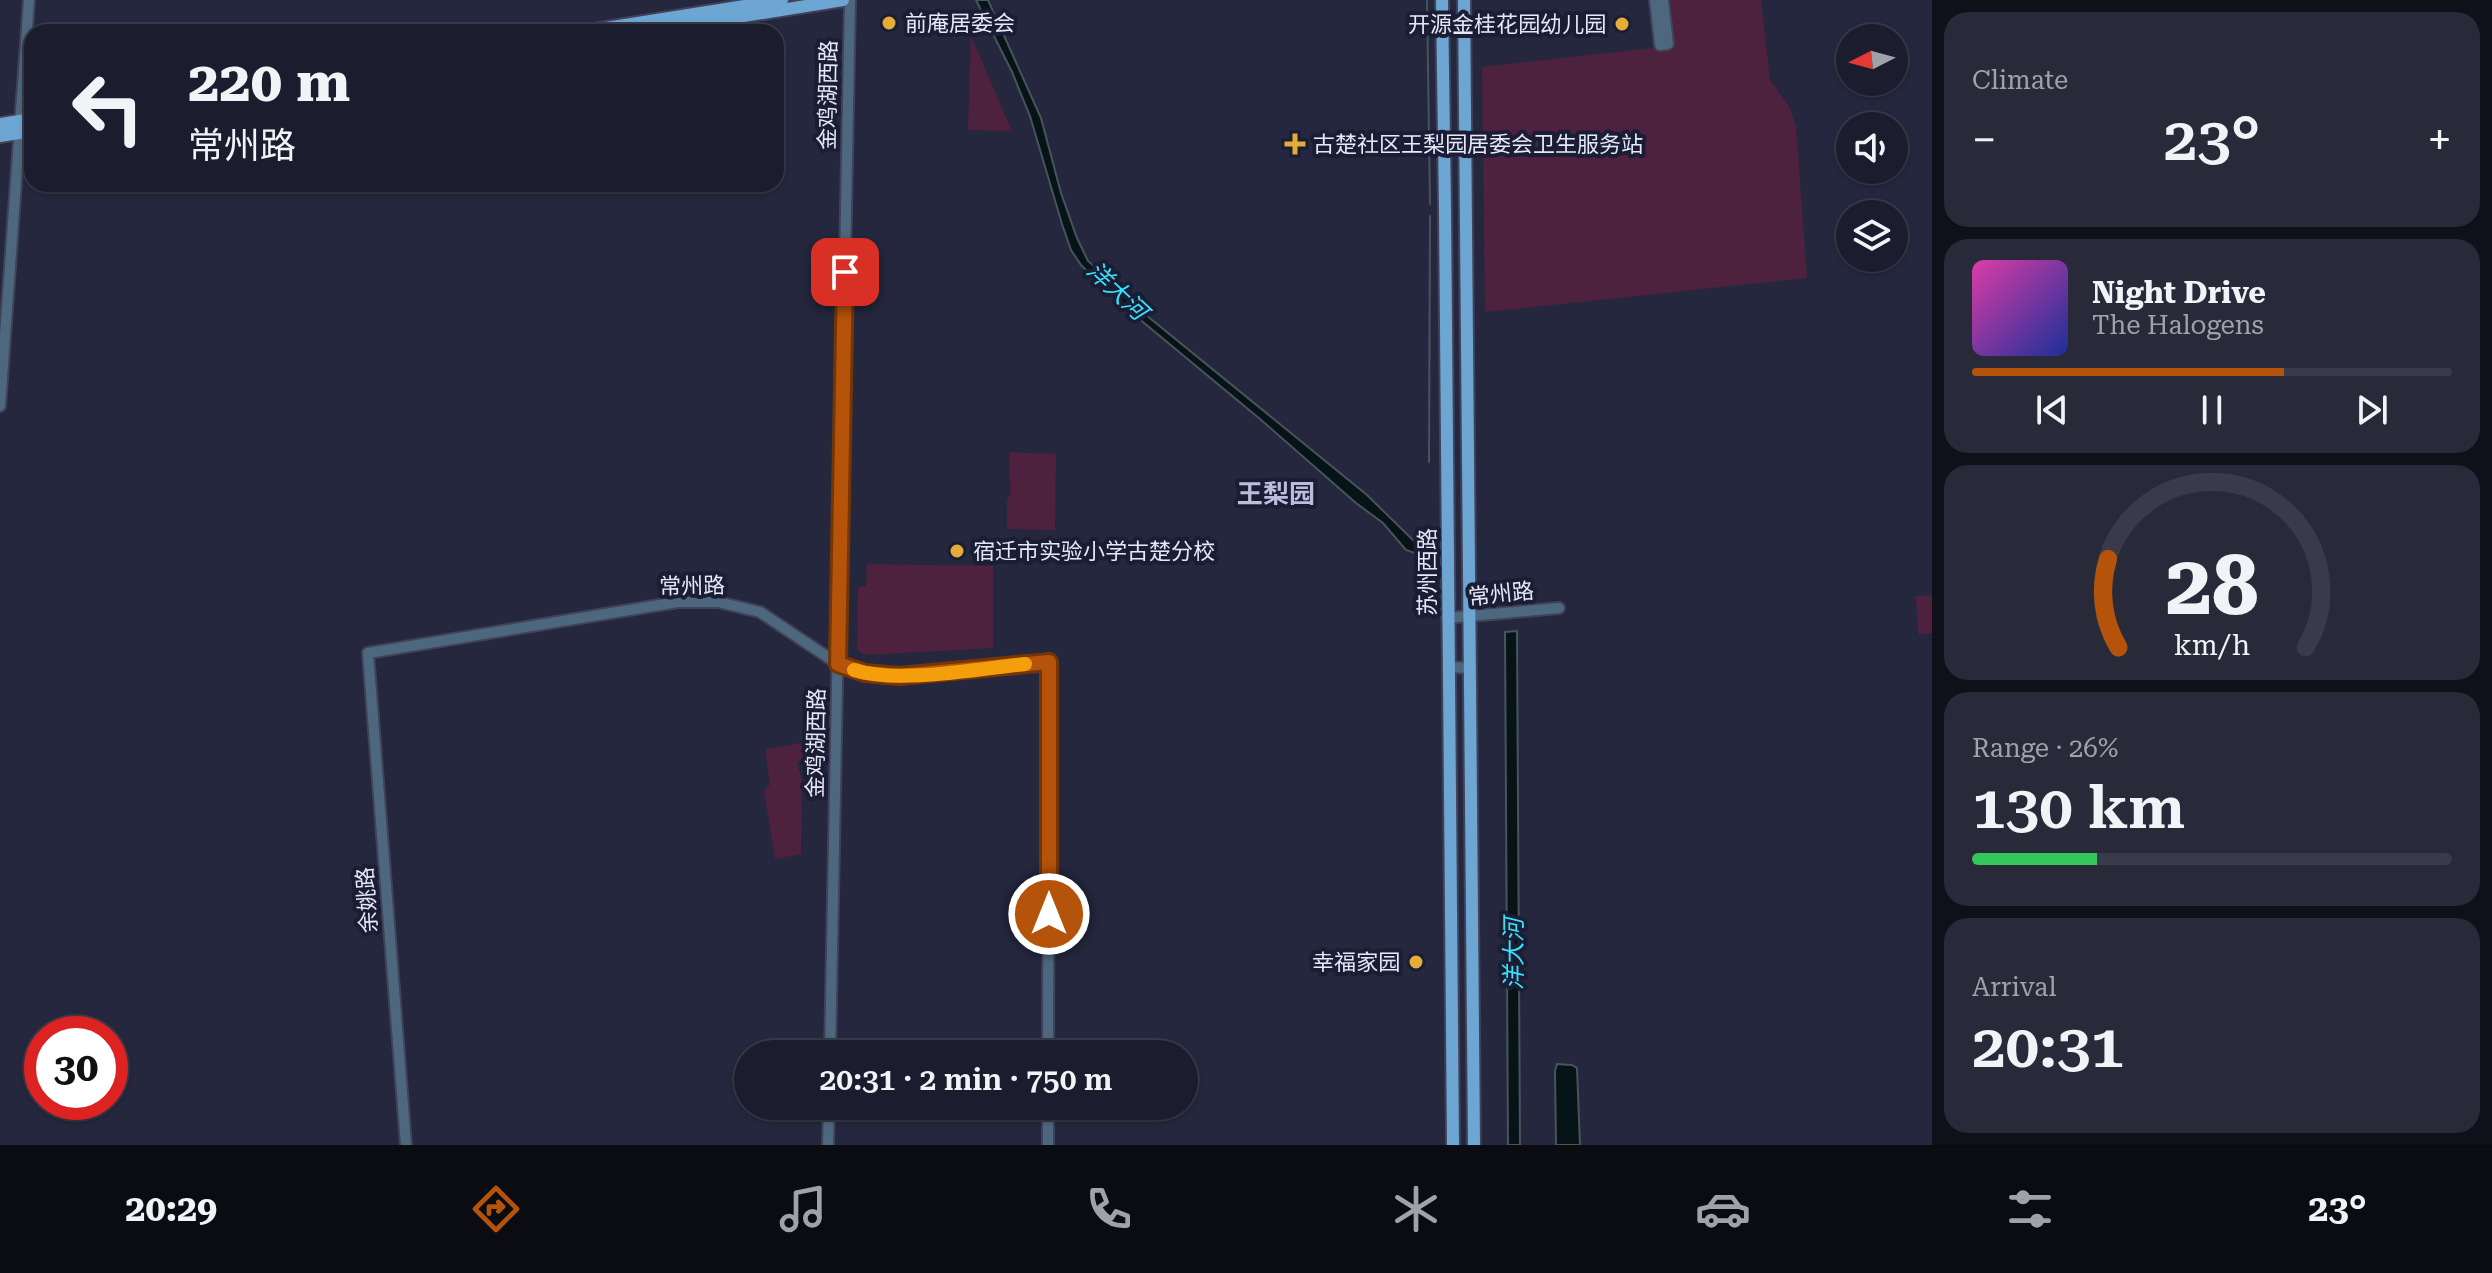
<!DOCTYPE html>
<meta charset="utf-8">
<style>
body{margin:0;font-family:"Roboto Serif","Noto Sans SC",serif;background:#282a3a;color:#f1f3f6;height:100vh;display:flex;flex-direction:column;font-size:30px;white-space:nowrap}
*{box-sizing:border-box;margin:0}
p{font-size:26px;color:#a0a2aa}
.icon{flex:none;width:44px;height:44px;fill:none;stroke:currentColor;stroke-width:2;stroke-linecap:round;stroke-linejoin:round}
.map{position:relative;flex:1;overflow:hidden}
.side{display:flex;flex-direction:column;gap:12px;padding:12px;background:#0f1019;width:560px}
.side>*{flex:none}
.banner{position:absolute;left:24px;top:24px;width:760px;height:168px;border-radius:24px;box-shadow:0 2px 6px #0004,0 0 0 2px #393b4a;background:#1b1d2e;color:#f1f3f6;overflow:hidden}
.needle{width:52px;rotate:264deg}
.controls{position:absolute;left:1836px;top:24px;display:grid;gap:16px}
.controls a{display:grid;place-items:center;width:72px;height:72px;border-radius:50%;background:#1b1d2e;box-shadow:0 2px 6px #0004,0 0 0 2px #393b4a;font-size:40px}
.speed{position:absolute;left:24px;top:1016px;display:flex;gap:16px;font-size:40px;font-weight:700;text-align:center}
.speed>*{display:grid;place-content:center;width:104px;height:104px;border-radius:50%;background:#1b1d2e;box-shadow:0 2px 6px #0004,0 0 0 2px #393b4a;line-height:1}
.speed .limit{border:12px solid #d22;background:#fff;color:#111}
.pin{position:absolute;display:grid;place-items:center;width:68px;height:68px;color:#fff;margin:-34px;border-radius:16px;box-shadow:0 4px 12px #0006}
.me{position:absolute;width:88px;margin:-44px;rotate:0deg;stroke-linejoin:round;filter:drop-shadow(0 0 6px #0008)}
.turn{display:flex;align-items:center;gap:28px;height:168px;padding:0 32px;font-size:36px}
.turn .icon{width:104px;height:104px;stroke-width:2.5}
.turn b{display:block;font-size:56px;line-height:68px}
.big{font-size:60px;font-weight:600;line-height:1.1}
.side .widget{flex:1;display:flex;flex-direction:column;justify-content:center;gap:12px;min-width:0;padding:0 28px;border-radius:24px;background:#282a3a}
.side .dial{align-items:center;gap:0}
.dial svg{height:208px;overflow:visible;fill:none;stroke:#393b4a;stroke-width:7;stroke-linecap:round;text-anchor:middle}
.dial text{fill:#f1f3f6;stroke:none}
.song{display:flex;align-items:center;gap:24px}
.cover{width:96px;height:96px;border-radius:12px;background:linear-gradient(135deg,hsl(320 70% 55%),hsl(230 70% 35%))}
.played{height:8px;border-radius:4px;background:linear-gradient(90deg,#b45309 65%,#393b4a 65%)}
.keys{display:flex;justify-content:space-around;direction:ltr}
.heat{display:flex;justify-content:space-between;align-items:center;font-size:44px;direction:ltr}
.charge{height:12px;border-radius:6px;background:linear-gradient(90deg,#34c759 26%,#393b4a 0)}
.trip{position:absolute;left:734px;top:1040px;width:464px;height:80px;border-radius:40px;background:#1b1d2e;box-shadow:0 2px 6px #0004,0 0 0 2px #393b4a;font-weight:600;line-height:80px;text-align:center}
.menu{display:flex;height:128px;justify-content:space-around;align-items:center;background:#0b0c12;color:#a0a2aa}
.menu .icon{width:56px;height:56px}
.menu .current{color:#b45309}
.menu b{font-size:36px;color:#f1f3f6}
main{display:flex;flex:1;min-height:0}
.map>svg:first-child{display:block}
.green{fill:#4e213e}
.water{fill:#061417;stroke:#49545a;stroke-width:2}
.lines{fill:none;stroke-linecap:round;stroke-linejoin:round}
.stream{stroke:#49545a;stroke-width:2}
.minor-casing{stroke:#3f4258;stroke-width:14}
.major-casing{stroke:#3f4258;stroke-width:16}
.minor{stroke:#4d687e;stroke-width:10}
.major{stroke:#6da5d3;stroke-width:12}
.route-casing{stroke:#753606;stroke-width:20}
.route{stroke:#b45309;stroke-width:14}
.slow{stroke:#f59e0b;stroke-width:14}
.poi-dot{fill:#e5ad35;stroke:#1a1d34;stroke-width:3}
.labels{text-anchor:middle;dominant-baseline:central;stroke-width:8;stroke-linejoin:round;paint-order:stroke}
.poi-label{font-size:22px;fill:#e4e8f7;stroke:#1a1d34;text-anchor:start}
.street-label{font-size:22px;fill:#e4e8f7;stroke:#1a1d34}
.water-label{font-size:24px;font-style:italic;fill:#37e3fe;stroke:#1a1d34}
.quarter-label{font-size:26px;font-weight:bold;fill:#b9bedc;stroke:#1a1d34}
</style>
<main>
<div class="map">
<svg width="1932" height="1145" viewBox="0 0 1932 1145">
<rect width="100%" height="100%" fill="#24273e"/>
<path class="green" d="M1666 0H1761L1770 80 1789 106 1796 126 1807 278 1485 312 1482 67 1671 46Z
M971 36 1012 131 968 130Z
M1010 452 1056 454 1055 530 1007 529V501C1015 489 1006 469 1010 452Z
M867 564 993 566V648L866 655 857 650 858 587 866 586Z
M1932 595V633L1918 634 1916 596Z
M807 742 808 759 797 762 802 782 801 854 775 859 764 791 770 784 765 749Z"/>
<path class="water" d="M976 0H988L1041 118 1061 193 1077 238 1088 261 1146 315 1367 495 1417 544 1433 546 1432 559 1406 550 1383 523 1356 503 1260 419 1120 303 1081 265 1071 250 1062 224 1030 116 1012 72Z
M1517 631 1520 1145H1508L1505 632Z
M1557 1064 1572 1065 1577 1068 1580 1145H1556L1555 1071Z"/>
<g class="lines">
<path class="stream" d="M1427 0 1430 204
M1429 462 1430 216"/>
<defs>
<path id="minor" d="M1655 0 1660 45 1668 44 1663 0
M0 406 29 0
M1447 618 1559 608
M1448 667 1470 668
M830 1054 850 0
M406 1145 368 653 678 602H718L760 612 838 664 865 673 899 676 1049 662 1048 1054
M828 1145 829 1106
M1048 1145V1106"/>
<path id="major" d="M1442 0 1445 210 1453 1145
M1464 0 1474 1145
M581 32 782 0
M645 32 843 0
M0 124 32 119
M0 136 32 131"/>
</defs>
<use href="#minor" class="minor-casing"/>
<use href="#major" class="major-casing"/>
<use href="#minor" class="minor"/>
<use href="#major" class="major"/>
</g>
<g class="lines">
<defs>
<path id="route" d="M845 272 838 664 865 673 899 676 1049 662V914"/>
</defs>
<use href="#route" class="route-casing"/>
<use href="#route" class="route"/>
<path class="slow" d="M854 670C897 684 978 669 1025 664"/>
</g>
<g class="poi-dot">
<circle cx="889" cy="23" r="8"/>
<circle cx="1622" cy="24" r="8"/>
<path d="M1291 132h8v8h8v8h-8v8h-8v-8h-8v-8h8z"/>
<circle cx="957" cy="551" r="8"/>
<circle cx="1416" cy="962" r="8"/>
</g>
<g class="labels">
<g class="poi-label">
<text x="905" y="23">前庵居委会</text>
<text x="1606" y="24" text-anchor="end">开源金桂花园幼儿园</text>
<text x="1313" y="144">古楚社区王梨园居委会卫生服务站</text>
<text x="973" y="551">宿迁市实验小学古楚分校</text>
<text x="1400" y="962" text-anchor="end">幸福家园</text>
</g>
<g class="street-label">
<text transform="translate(828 95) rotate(-89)">金鸡湖西路</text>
<text transform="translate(1427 572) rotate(-90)">苏州西路</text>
<text transform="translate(692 586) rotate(-1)">常州路</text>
<text transform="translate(1501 594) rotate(-6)">常州路</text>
<text transform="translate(816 743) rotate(-89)">金鸡湖西路</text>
<text transform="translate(367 900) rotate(-94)">余姚路</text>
</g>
<g class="water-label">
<text transform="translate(1117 291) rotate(43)">洋大河</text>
<text transform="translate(1514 954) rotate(-90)">洋大河</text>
</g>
<g class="quarter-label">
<text x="1276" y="494">王梨园</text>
</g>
</g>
</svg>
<div class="controls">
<a><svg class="needle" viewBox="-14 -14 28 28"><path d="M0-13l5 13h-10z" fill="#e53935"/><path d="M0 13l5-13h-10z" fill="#a0a2aa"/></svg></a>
<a><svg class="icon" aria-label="sound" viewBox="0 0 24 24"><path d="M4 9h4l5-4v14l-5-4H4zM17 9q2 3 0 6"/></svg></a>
<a><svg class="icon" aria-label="layers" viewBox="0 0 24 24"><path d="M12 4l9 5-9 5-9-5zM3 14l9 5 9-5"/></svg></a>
</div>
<div class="speed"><div class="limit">30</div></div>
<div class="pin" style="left:845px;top:272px;background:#d93025"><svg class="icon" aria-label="arrive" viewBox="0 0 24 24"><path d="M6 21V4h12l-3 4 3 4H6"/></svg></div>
<svg class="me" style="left:1049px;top:914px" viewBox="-20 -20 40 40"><circle r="17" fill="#b45309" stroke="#fff" stroke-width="3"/><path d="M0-11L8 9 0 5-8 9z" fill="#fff"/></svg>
<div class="trip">20:31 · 2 min · 750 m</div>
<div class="banner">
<div class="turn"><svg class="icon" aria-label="left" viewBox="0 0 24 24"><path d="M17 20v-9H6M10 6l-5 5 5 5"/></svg><div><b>220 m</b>常州路</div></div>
</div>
</div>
<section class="side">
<div class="widget"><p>Climate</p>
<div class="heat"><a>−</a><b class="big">23°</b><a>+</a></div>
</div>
<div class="widget">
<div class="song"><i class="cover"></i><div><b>Night Drive</b><p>The Halogens</p></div></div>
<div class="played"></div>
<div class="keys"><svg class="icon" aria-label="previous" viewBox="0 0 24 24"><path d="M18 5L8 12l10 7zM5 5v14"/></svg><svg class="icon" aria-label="pause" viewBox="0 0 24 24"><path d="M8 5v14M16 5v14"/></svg><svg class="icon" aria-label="next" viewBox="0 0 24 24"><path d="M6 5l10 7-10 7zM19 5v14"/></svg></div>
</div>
<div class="widget dial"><svg viewBox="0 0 100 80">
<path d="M14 69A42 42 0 1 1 86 69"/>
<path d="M14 69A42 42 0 0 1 10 35" stroke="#b45309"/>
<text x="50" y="56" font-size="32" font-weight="700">28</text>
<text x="50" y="72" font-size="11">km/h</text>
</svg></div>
<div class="widget"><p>Range · 26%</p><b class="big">130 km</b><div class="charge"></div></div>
<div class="widget"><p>Arrival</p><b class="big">20:31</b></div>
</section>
</main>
<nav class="menu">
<b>20:29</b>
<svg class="icon current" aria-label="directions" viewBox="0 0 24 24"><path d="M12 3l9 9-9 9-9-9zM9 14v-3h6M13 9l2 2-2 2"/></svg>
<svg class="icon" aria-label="music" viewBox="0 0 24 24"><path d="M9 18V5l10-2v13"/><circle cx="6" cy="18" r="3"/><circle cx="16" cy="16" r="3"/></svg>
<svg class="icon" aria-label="phone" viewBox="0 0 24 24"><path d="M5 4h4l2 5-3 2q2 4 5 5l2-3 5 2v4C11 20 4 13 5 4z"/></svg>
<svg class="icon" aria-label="climate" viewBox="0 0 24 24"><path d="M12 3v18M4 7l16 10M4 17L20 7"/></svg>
<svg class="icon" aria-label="car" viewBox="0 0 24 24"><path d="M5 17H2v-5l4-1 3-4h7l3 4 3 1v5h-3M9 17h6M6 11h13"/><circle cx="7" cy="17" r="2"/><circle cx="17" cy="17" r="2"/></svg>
<svg class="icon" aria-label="filters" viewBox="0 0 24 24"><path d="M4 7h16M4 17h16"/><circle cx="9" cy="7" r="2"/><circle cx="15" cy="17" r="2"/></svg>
<b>23°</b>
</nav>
